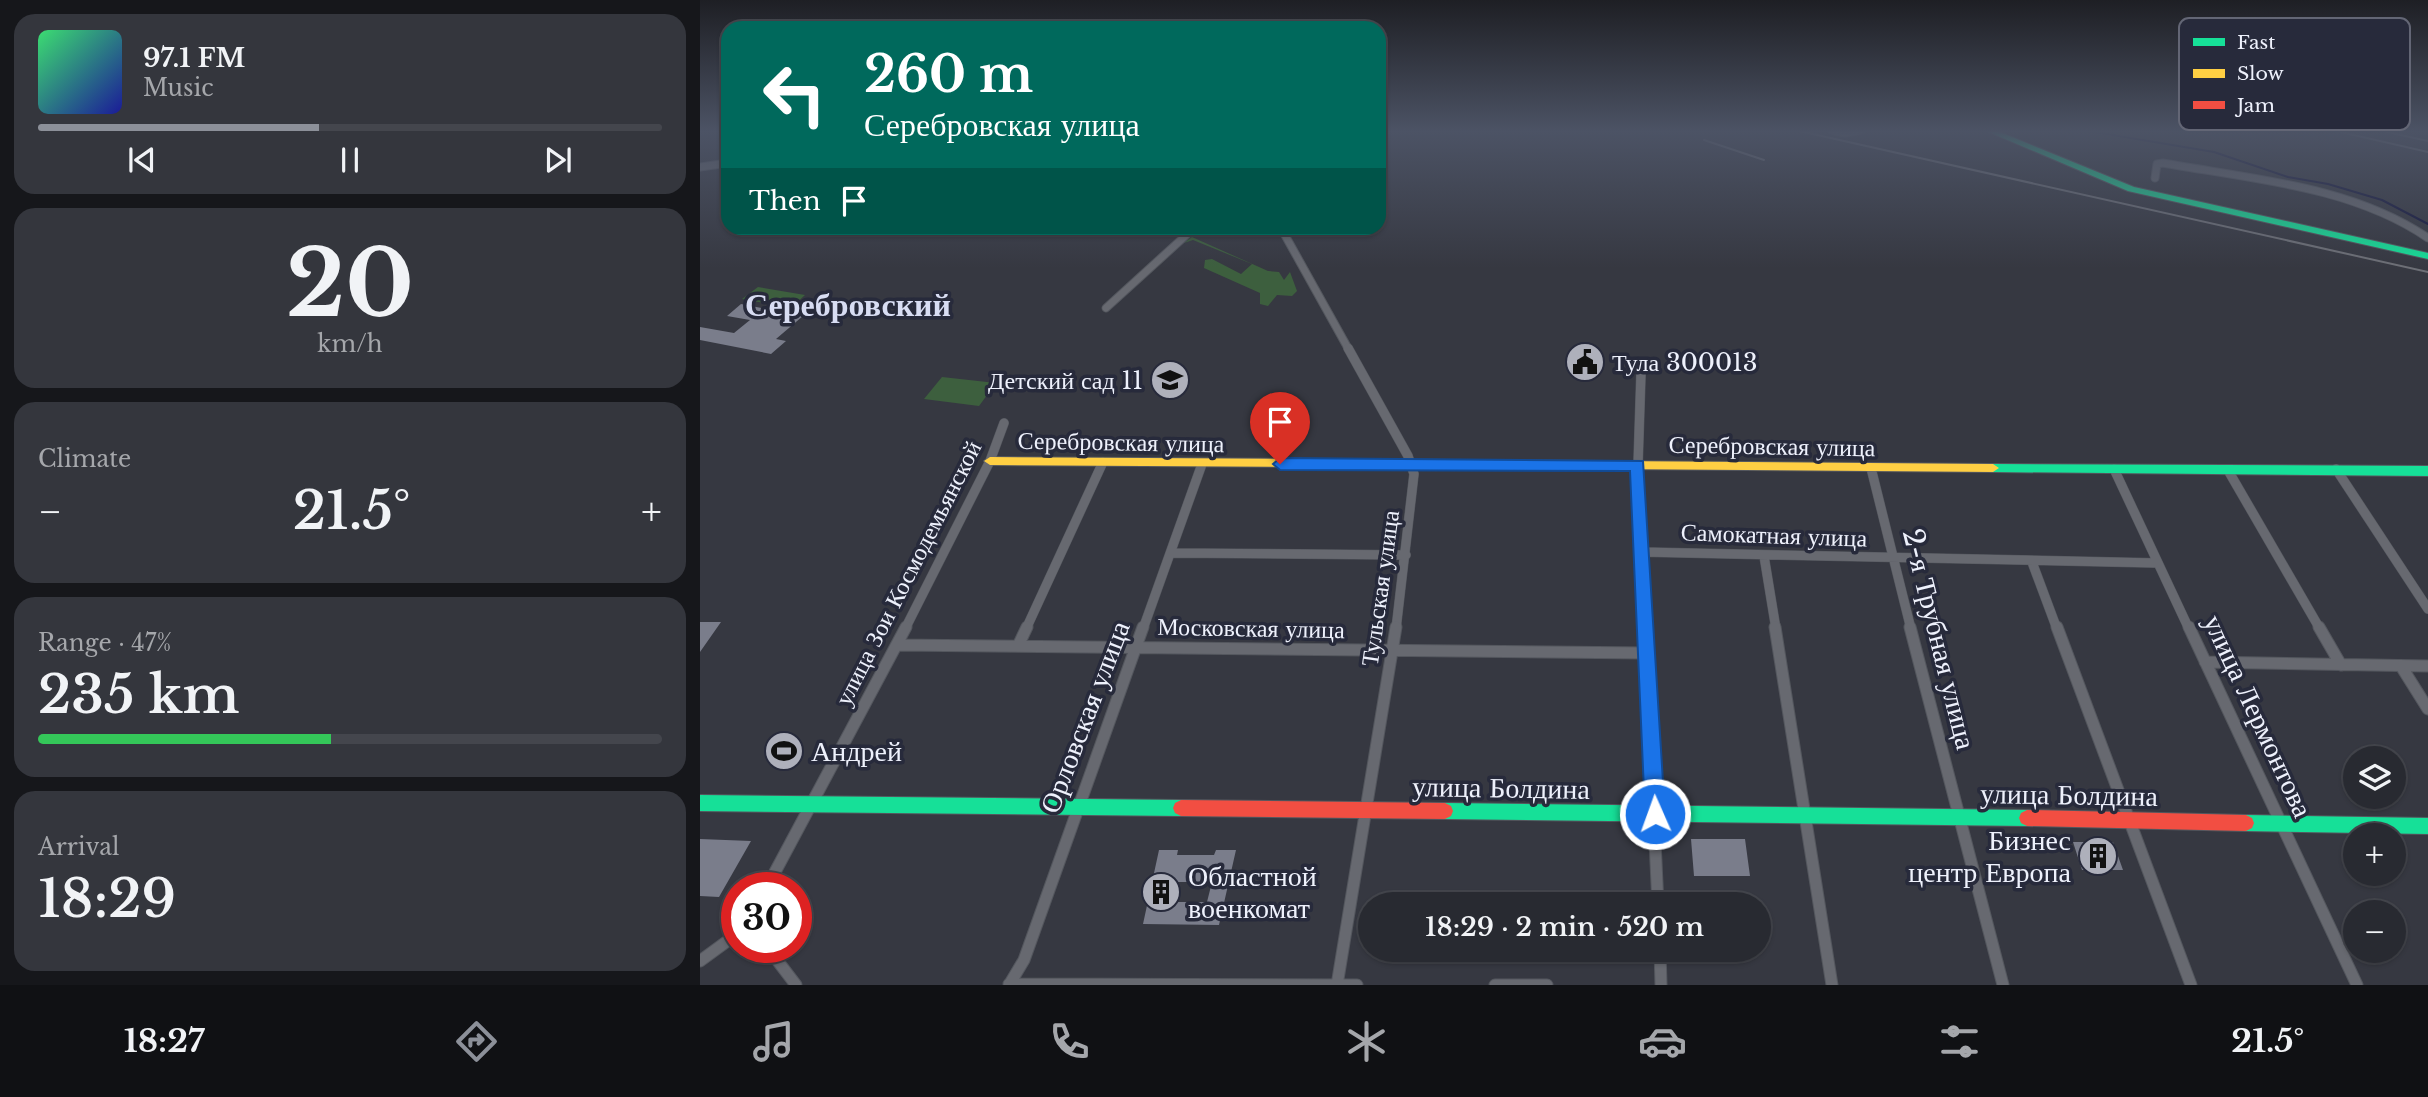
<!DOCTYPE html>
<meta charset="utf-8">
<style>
body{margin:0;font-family:"Libre Baskerville",serif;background:#34363d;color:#f1f3f6;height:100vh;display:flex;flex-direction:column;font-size:26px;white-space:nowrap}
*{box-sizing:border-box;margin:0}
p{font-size:23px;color:#a5a7ab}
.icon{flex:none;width:38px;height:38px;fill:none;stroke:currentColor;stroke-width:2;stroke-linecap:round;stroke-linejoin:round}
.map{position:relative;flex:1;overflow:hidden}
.sheet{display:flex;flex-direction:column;gap:14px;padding:14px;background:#16171b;width:700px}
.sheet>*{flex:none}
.hud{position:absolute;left:21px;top:21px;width:665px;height:214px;border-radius:21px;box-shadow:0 2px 5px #0004,0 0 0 2px #44464d;background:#00695c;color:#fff;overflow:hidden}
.fabs{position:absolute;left:1643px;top:746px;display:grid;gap:14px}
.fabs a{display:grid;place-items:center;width:63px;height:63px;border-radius:50%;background:#282a31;box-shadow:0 2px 5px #0004,0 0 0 2px #44464d;font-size:35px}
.speed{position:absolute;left:21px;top:872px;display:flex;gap:14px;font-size:35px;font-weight:700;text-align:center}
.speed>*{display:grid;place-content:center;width:91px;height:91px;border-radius:50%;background:#282a31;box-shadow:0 2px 5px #0004,0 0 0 2px #44464d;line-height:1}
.speed .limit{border:10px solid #d22;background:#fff;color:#111}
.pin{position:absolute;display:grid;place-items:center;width:60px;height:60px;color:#fff;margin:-72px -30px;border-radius:50% 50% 50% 0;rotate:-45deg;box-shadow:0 0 7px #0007}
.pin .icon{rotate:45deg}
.me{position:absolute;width:77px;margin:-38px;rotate:358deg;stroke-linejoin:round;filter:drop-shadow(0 0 5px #0008)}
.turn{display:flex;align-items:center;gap:24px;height:147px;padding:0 28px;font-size:32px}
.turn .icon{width:91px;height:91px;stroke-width:2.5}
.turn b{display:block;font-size:49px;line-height:60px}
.then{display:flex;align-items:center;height:66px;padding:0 28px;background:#0003;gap:14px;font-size:26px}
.big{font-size:52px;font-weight:600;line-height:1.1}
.sheet .card{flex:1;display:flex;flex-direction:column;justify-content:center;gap:10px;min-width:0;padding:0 24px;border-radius:21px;background:#34363d}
.sheet .dial{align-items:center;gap:0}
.dial b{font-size:91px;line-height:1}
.song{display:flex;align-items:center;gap:21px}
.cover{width:84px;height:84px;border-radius:10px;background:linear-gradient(135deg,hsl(140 70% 55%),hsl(240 70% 35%))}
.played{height:7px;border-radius:4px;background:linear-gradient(90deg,#8c9099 45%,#44464d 45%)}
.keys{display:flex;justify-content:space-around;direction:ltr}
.heat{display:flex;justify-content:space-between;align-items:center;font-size:38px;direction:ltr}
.charge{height:10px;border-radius:5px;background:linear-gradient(90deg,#34c759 47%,#44464d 0)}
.trip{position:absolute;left:658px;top:892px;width:413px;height:70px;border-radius:35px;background:#282a31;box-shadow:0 2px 5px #0004,0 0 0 2px #44464d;font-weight:600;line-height:70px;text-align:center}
.tabs{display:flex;height:112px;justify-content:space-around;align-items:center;background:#101114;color:#a5a7ab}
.tabs .icon{width:49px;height:49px}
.tabs .on{color:#8c9099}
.tabs b{font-size:32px;color:#f1f3f6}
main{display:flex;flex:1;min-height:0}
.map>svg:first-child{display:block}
.green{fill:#3d5f3e}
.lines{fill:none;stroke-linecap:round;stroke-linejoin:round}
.stream{stroke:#13153d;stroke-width:2}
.building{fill:#7a7d8b;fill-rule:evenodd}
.street-far2-casing{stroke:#54575e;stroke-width:9}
.street-far1-casing{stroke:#54575e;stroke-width:10}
.street-casing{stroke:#54575e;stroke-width:13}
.fast-casing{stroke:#54575e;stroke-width:2}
.slow-casing{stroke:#54575e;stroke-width:2}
.jam-casing{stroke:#54575e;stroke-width:2}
.street-far2{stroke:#676970;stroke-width:7}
.street-far1{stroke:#676970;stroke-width:9}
.street{stroke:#676970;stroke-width:11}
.fast{fill:#16e098;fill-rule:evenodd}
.slow{fill:#ffcf43;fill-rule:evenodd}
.jam{fill:#f24e42;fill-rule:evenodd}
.rail{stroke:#6d6f76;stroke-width:2}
.route{fill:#1a73e8;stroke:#114b97;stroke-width:2}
.labels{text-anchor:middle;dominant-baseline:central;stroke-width:7;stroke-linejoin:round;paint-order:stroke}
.poi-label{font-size:24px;fill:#eef1fc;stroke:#272a3b;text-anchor:start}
.street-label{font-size:24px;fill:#eef1fc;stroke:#272a3b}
.near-street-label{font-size:28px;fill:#eef1fc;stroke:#272a3b}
.near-poi-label{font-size:28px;fill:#eef1fc;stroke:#272a3b;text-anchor:start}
.district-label{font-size:32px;font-weight:bold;fill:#d8ddf3;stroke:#272a3b}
.key{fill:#272a3b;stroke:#636675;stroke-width:2}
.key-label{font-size:19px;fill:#eef1fc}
</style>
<main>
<section class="sheet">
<div class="card">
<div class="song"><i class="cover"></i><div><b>97.1 FM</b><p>Music</p></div></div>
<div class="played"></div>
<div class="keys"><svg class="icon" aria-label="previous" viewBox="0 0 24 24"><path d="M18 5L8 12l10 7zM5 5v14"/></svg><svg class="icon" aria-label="pause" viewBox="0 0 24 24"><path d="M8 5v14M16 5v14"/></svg><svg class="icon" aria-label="next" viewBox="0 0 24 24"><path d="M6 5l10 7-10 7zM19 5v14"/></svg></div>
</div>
<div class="card dial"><b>20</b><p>km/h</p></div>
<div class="card"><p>Climate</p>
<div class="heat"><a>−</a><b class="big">21.5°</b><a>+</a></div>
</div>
<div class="card"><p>Range · 47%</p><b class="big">235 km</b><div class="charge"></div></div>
<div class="card"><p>Arrival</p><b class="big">18:29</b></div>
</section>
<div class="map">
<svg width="1728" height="985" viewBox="0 0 1728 985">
<rect width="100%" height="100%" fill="#363841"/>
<path class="green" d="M492 237 568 271 579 272 584 280 590 272 597 291 592 296 577 295 568 306 560 304V293L504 268 505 260 512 259 541 274 552 264 493 240 484 243Z
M58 287 105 295 91 308 42 299Z
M242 377 296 383 279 406 224 399Z"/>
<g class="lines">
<path class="stream" d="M1383 130 1514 152 1588 177 1628 184 1682 200 1728 224"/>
</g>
<path class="building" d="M41 304 103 316 76 339 86 341 71 354 0 340V327L34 333 50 320 27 316Z
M0 622H21L0 652Z
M0 839 51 841 19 897 0 896Z
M991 839H1045L1050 876H994Z
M1373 842H1413L1423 870H1382Z
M459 850H478L477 855H514L516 850H536L519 925 443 924ZM473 882H512L507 902H468Z"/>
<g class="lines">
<defs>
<path id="street-far2" d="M1132 130 1145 133 1161 130
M0 167 28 163
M1455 178 1457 164 1463 163C1552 179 1652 186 1728 238
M581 228 649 350
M406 308 494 228"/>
<path id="street-far1" d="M648 348 708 456 714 474 696 629
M941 373 938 465 945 629
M1171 468 1211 629
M1414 469 1489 629
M1636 469 1728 609
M1529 472 1620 629
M942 552 1457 563
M472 553 706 555
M1064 556 1076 629
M1332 562 1357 629
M205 629 290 461 304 423
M326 629 403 462
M443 629 502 464"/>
<path id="street" d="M945 627 958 905
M1075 627 1132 985
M1210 627 1303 985
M1357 627 1491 985
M1489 627 1657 985
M1619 627 1641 665
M197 645 946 653
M318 646 327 627
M1505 662 1728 666
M1701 666 1728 709
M67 887 206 627
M67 947 96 985
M960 950 961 985
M0 961 37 934
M309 984 657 985
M309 985 324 960 443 627
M637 985 696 627
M795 985H847"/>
<path id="fast" d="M1284 130H1295L1434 187 1728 253V259L1428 191Z
M1293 464 1728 466V476L1293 472 1287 468Z
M0 795 481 800 487 803 489 808 487 813 481 816 0 811Z
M745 803 1327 810 1333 813 1335 818 1333 823 1327 826 745 819 739 816 737 811 739 806Z
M1546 815 1728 818V834L1546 831 1540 828 1538 823 1540 818Z"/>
<path id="slow" d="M290 457 749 460 755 464 749 468 290 465 284 461Z
M908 461 1293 464 1299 468 1293 472 908 469 902 465Z"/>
<path id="jam" d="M749 460 908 461 914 465 908 469 749 468 743 464Z
M481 800 745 803 751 806 753 811 751 816 745 819 481 816 475 813 473 808 475 803Z
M1327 810 1546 815 1552 818 1554 823 1552 828 1546 831 1327 826 1321 823 1319 818 1321 813Z"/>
</defs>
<use href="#street-far2" class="street-far2-casing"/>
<use href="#street-far1" class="street-far1-casing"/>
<use href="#street" class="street-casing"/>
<use href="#fast" class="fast-casing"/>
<use href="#slow" class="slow-casing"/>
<use href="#jam" class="jam-casing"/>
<use href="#street-far2" class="street-far2"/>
<use href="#street-far1" class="street-far1"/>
<use href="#street" class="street"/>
<use href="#fast" class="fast"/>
<use href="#slow" class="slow"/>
<use href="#jam" class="jam"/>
<path class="rail" d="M1095 130 1728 272
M1632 130 1728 152
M1687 132 1728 141
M1004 140 1064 160"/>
</g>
<linearGradient id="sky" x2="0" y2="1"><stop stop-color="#1e1f24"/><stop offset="0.49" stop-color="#4c5365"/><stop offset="1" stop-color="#4c5365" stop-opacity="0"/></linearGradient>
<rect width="1728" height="268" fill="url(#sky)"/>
<path class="route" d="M580 458 943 461 965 814 962 822 955 824 948 822 945 814 930 471 580 470 573 464Z"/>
<defs>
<symbol id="civic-disc" viewBox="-11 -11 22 22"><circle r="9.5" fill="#aeb0bb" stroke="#272a3b"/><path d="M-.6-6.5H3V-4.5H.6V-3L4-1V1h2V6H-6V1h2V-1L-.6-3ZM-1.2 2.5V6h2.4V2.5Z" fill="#111"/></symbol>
<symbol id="school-disc" viewBox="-11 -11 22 22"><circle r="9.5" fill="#aeb0bb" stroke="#272a3b"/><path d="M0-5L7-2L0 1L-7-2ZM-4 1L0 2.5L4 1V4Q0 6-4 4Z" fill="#111"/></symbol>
<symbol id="stadium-disc" viewBox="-11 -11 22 22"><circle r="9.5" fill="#aeb0bb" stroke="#272a3b"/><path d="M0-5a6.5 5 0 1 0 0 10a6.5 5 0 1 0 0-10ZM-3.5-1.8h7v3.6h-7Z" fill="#111"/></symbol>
<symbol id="building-disc" viewBox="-11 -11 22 22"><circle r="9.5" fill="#aeb0bb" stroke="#272a3b"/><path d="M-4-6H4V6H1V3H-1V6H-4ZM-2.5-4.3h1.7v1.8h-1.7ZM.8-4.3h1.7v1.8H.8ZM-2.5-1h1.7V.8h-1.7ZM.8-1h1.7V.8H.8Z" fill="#111"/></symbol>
</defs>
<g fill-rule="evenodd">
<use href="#civic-disc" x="863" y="340" width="44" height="44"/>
<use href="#school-disc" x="448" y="358" width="44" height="44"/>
<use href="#stadium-disc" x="62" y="729" width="44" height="44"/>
<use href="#building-disc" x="1376" y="834" width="44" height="44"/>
<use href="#building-disc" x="439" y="870" width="44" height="44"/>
</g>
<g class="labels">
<g class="poi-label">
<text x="912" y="362">Тула 300013</text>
<text x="443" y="380" text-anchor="end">Детский сад 11</text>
</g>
<g class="street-label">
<text transform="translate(421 442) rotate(1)">Серебровская улица</text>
<text transform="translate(1072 446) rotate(1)">Серебровская улица</text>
<text transform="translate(1074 535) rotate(2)">Самокатная улица</text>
<text transform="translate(208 573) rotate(-63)">улица Зои Космодемьянской</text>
<text transform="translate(680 588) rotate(-82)">Тульская улица</text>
<text transform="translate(551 628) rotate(1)">Московская улица</text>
</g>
<g class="near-street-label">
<text transform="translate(1239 639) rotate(76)">2-я Трубная улица</text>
<text transform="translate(1558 716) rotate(65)">улица Лермонтова</text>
<text transform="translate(385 717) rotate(-69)">Орловская улица</text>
<text transform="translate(801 788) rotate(1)">улица Болдина</text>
<text transform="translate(1369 795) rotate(1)">улица Болдина</text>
</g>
<g class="near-poi-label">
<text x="111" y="751">Андрей</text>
<text x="1371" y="840" text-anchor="end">Бизнес<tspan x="1371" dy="32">центр Европа</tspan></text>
<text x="488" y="876">Областной<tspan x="488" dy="32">военкомат</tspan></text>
</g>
<g class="district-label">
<text x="148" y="305">Серебровский</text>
</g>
</g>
<rect x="1479" y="18" width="231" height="112" rx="10" class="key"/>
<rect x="1493" y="38" width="32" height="8" fill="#16e098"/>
<rect x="1493" y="69" width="32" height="9" fill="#ffcf43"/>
<rect x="1493" y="101" width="32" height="8" fill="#f24e42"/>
<g class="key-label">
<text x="1537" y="49">Fast</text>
<text x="1537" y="80">Slow</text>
<text x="1537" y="112">Jam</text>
</g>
</svg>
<div class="fabs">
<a><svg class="icon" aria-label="layers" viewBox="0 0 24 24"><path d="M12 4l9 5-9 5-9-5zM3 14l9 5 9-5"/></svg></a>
<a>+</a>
<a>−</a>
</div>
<div class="speed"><div class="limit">30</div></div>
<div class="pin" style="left:580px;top:464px;background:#d93025"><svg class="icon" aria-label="arrive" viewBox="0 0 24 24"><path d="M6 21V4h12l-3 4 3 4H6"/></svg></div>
<svg class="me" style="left:955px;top:814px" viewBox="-20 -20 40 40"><circle r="17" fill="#1a73e8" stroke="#fff" stroke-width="3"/><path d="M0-11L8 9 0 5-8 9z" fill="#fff"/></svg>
<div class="trip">18:29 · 2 min · 520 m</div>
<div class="hud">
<div class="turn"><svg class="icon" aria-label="left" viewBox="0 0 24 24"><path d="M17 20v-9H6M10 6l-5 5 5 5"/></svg><div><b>260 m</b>Серебровская улица</div></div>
<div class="then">Then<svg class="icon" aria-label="arrive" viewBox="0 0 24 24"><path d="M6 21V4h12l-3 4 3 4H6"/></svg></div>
</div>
</div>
</main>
<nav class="tabs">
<b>18:27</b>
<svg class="icon on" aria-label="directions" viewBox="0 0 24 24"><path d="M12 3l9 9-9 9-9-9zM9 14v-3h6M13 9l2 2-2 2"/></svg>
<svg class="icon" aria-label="music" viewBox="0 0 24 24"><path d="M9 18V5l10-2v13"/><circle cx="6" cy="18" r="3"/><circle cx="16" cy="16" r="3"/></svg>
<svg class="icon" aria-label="phone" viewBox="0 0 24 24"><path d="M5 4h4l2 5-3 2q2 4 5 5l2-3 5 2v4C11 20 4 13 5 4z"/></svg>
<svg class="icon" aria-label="climate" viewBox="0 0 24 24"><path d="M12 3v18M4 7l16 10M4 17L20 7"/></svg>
<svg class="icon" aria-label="car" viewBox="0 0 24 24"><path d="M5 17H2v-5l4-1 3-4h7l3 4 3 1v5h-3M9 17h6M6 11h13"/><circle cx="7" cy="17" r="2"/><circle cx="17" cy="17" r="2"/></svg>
<svg class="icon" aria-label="filters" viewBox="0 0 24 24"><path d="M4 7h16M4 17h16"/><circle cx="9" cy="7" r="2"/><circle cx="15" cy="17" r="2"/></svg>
<b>21.5°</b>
</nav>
